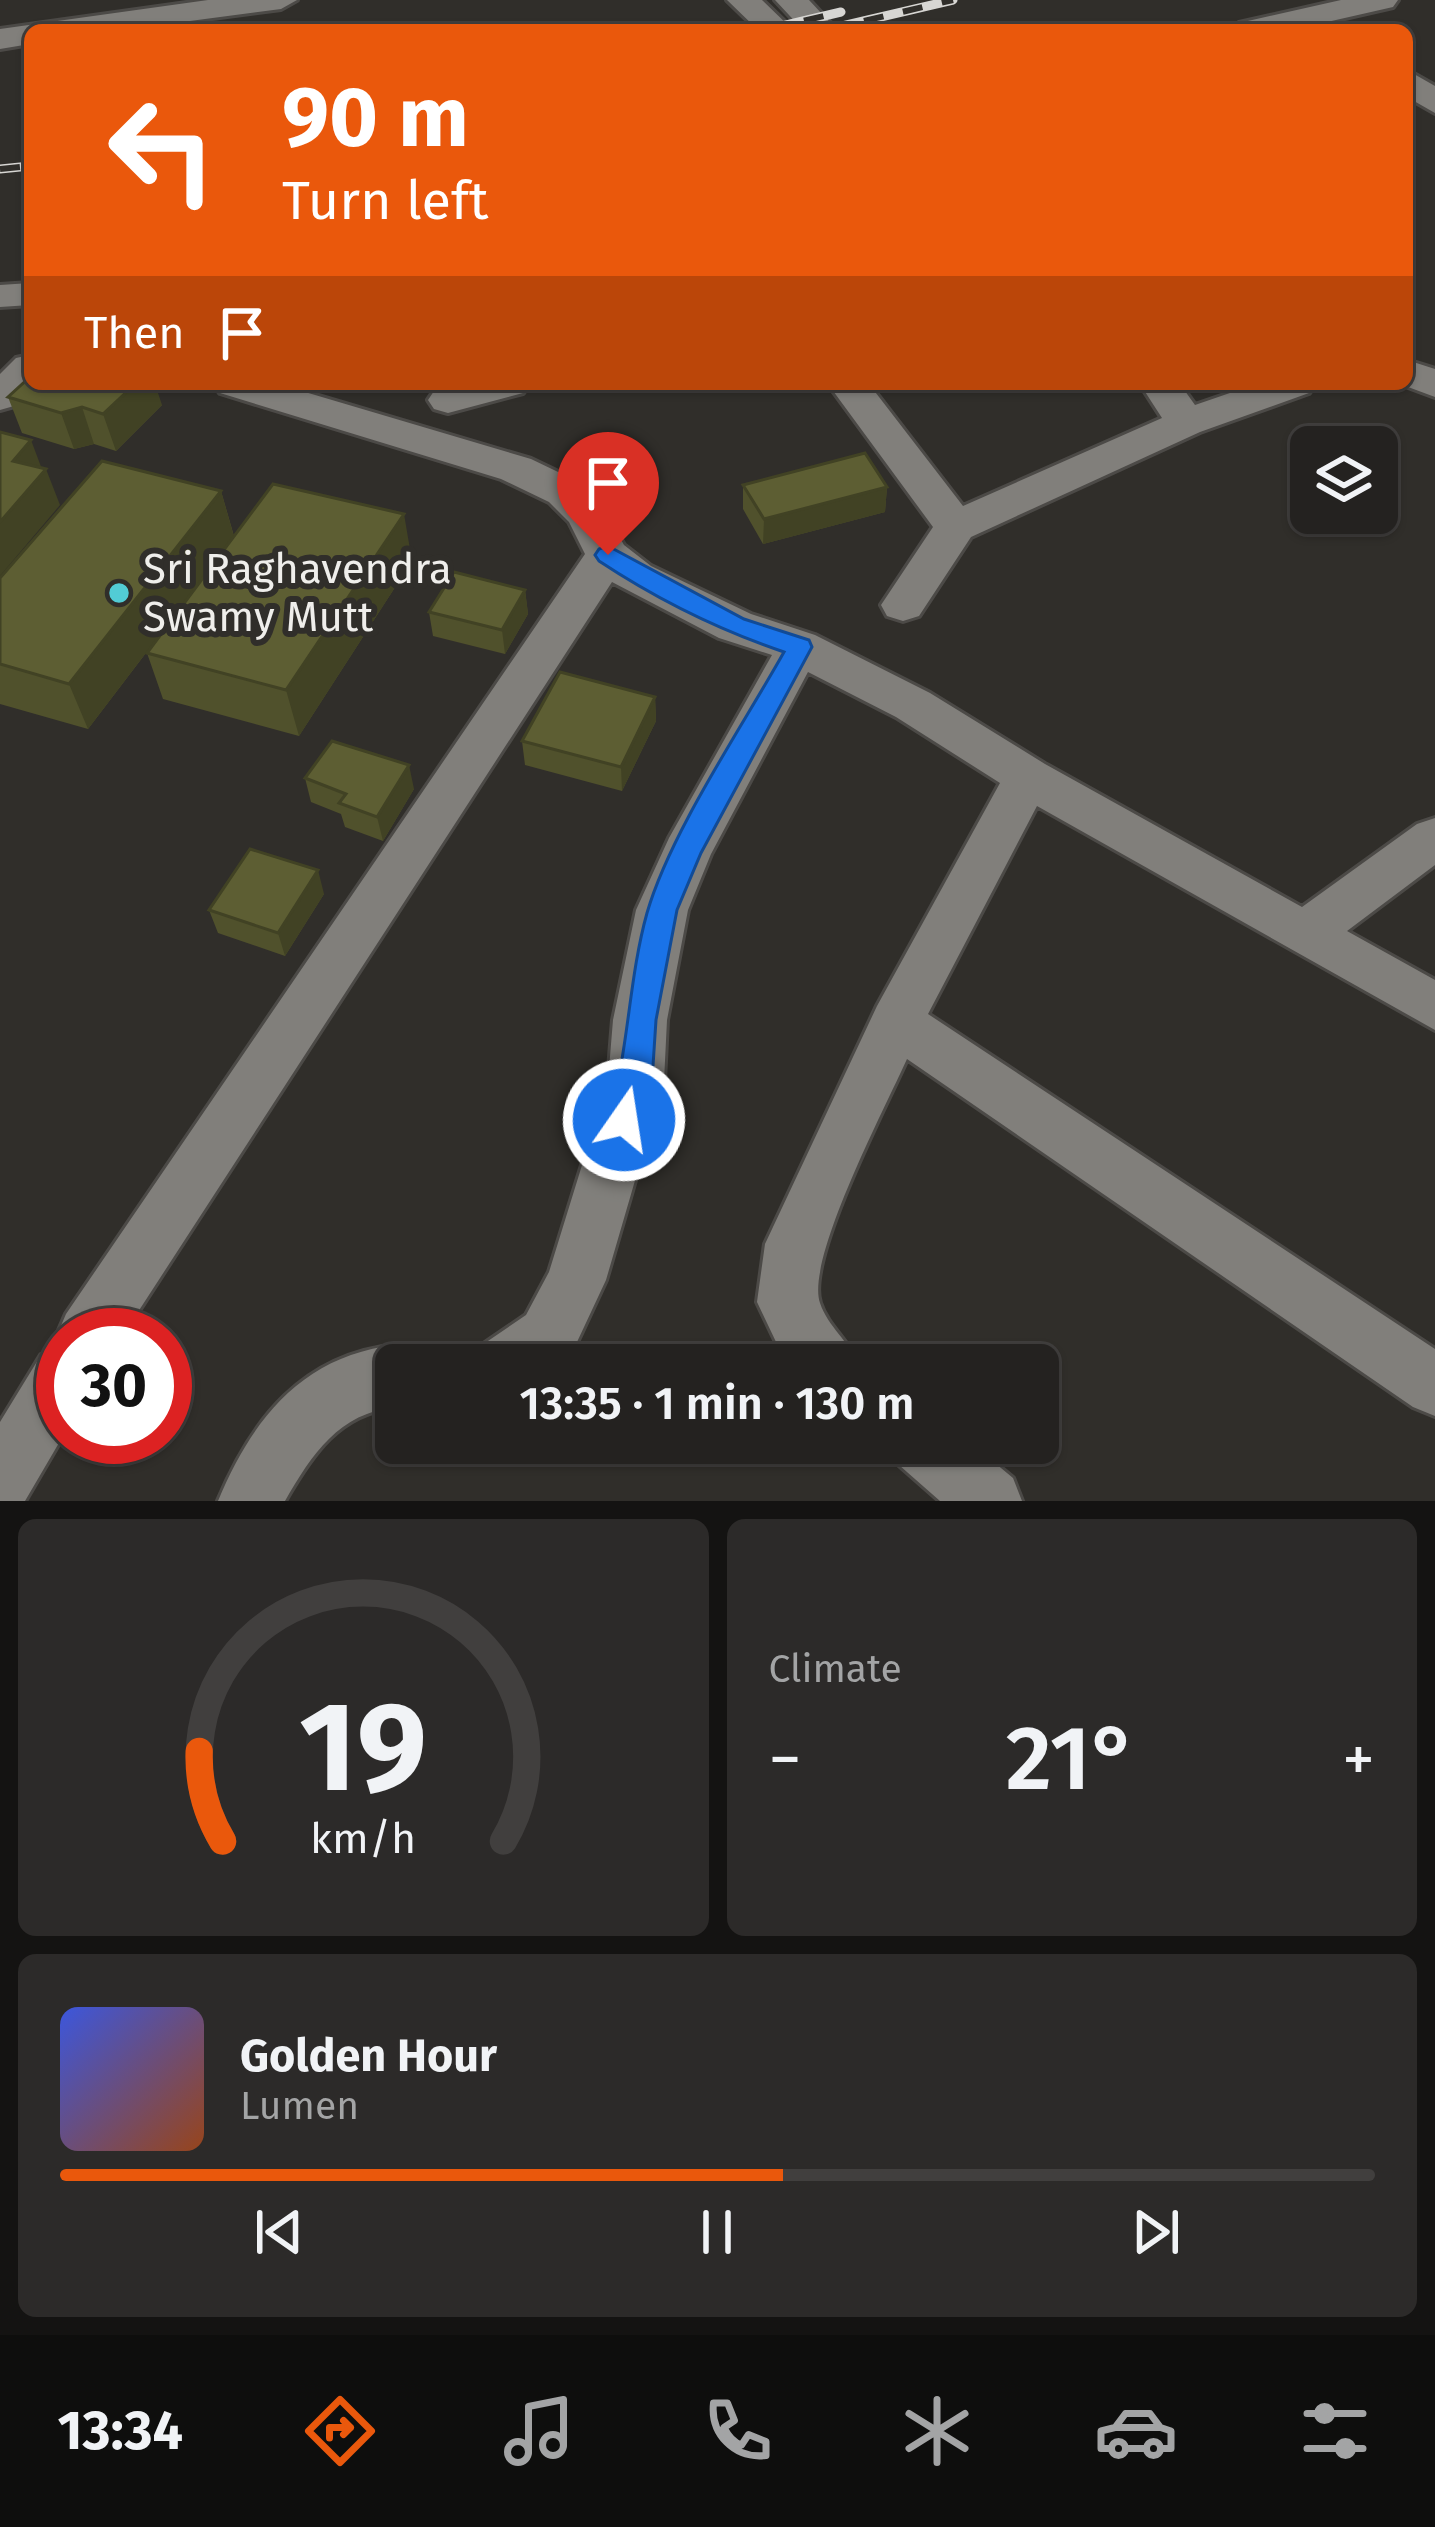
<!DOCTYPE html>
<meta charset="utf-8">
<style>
body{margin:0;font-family:"Fira Sans",sans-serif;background:#2c2a29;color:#f1f3f6;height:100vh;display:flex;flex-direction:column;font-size:45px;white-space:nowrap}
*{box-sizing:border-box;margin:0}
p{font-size:39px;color:#a3a4a5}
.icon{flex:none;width:66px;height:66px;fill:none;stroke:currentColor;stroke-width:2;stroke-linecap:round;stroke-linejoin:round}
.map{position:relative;height:1501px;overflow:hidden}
.sheet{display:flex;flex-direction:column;gap:18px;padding:18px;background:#141312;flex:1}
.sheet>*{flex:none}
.top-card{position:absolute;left:24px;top:24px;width:1389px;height:366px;border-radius:18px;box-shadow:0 3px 9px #0004,0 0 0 3px #413f3e;background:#ea580c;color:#fff;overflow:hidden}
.tools{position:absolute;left:1290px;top:426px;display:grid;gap:24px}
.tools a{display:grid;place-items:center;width:108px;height:108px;border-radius:18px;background:#242220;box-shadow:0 3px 9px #0004,0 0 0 3px #413f3e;font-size:60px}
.speed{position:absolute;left:36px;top:1308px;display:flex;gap:24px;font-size:60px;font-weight:700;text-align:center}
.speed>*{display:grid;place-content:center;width:156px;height:156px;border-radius:50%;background:#242220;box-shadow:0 3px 9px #0004,0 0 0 3px #413f3e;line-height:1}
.speed .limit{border:18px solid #d22;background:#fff;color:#111}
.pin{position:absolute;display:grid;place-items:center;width:102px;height:102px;color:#fff;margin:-123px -51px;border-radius:50% 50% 50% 0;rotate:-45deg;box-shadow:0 0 12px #0007}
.pin .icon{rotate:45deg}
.me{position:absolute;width:132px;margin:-66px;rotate:13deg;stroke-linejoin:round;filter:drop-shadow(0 0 9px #0008)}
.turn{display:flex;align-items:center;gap:42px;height:252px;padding:0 60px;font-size:54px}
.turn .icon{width:156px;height:156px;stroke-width:2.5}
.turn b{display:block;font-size:84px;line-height:102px}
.then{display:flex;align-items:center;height:114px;padding:0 60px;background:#0003;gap:24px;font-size:45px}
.big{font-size:90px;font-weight:600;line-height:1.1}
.sheet .tile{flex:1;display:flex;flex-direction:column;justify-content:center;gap:18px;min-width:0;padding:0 42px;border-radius:18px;background:#2c2a29}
.sheet .dial{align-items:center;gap:0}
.dial svg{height:312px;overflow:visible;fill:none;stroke:#413f3e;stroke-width:7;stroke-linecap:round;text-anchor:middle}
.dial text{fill:#f1f3f6;stroke:none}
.song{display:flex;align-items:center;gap:36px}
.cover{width:144px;height:144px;border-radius:18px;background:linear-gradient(135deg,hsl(230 70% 55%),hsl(20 70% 35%))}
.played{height:12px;border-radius:6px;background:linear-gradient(90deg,#ea580c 55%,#413f3e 55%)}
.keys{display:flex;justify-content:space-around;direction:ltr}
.heat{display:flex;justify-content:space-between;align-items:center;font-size:66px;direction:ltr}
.sheet .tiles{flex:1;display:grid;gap:18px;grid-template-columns:1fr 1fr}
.tile:last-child{grid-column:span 2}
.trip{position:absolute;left:375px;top:1344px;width:684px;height:120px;border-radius:18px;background:#242220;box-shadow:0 3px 9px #0004,0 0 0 3px #413f3e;font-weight:600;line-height:120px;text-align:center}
.tab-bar{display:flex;height:192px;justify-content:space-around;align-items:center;background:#0e0e0d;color:#a3a4a5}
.tab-bar .icon{width:84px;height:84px}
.tab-bar .on{color:#ea580c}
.tab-bar b{font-size:54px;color:#f1f3f6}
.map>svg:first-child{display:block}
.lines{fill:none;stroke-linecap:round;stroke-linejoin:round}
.minor-casing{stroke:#4c4a47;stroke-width:6}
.minor{fill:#817f7b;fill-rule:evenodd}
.rail-casing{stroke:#d7d6d3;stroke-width:9}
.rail{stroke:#302e2a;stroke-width:6;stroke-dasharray:20;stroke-linecap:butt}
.wall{fill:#50512c}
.shaded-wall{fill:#414224}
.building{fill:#5d5e33;stroke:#414224;stroke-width:3}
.route{fill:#1a73e8;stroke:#114b97;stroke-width:3}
.poi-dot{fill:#52ccd5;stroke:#302e2a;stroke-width:4.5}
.labels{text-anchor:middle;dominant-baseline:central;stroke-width:12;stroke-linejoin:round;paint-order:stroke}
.poi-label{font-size:42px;fill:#efeeeb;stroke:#302e2a;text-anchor:start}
</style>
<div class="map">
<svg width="1435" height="1501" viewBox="0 0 1435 1501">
<rect width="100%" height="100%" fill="#302e2a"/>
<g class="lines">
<defs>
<path id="minor" d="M208 0H297L281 9 122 30H30V44L0 49V29Z
M727 0H762L793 30H758Z
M775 0H809L837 30H803Z
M1341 0H1398L1393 7 1292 30H1234L1239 23Z
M1407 70 1435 86V113L1407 97Z
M30 283V305L0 307V285Z
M30 355V384H36L14 406 0 410V374L16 358Z
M1407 360 1435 369V397L1400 384H1407Z
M214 384H278L531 459 579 482 601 504 624 545 651 566 751 614 815 635 930 693 1045 764 1302 907 1417 824 1435 818V865L1347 931 1435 980V1030L1037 806 928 1014 1435 1349V1416L1413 1407 907 1059C886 1106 805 1260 820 1303 828 1327 849 1341 859 1365H787L757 1302 765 1244 877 1006 1000 783 896 717 808 672 711 854 688 910 667 1020 664 1081 606 1280 570 1357 559 1365H476L485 1343 526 1315 549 1272 608 1081 613 1020 636 910 669 838 772 655 719 638 612 582 123 1335H63V1436L25 1501H0V1422L41 1355 62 1347 57 1335 66 1314 585 554 569 522 549 502 501 479 220 393Z
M460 384H529L523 393 448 413 434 409 428 400 434 391Z
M828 384H869L963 506 1162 418 1140 384H1180L1195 405 1256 384H1315L1309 393 1200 432 971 537 919 616 903 621 887 616 881 605 933 527Z
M396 1345 418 1354 422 1365H396V1407C339 1413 312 1454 285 1501H218C252 1419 303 1355 396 1345Z
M889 1443H971L1013 1478 1022 1501H940L899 1465Z"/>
</defs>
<use href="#minor" class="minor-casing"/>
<use href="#minor" class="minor"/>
<defs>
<path id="rail" d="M765 30 841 12
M825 30 953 0
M0 169 30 166"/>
</defs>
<use href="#rail" class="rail-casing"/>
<use href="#rail" class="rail"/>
</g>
<path class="wall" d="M8 397 162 405 116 451 94 444 74 449 22 433Z
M743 485 887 487 885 512 763 544 743 509Z
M221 491 234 536 412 561 299 736 163 699 147 653 197 586 88 729 0 704V578Z
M525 590 528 614 505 654 433 636 429 612Z
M655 697 656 721 622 791 525 765 522 741Z
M305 778 414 789 383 841 345 827 341 814 311 802Z
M324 894 285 956 218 933 209 910Z"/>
<path class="shaded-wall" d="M135 384H155L162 405 116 451 103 414Z
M82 407 94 444 74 449 61 413Z
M31 440 43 472 46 469 60 505 0 576V522L13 461Z
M887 487 885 512 763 544 764 519Z
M221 491 234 537 88 729 69 684Z
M404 514 412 561 299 736 286 690Z
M525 590 528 614 505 654 502 630Z
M655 697 656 721 622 791 621 767Z
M409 765 414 789 383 841 377 817Z
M318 870 324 894 285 956 278 933Z"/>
<path class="building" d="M30 377V384H135L103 414 82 407 61 413 8 397Z
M0 432 31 440 13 461 46 469 0 522Z
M865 453 887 487 764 519 743 485Z
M102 461 221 491 69 684 0 664V578Z
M273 484 404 514 286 690 147 653Z
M454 572 525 590 502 630 429 612Z
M560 672 655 697 621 767 522 741Z
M332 741 409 765 377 817 339 803 346 794 305 778Z
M250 849 318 870 278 933 209 910Z"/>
<path class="route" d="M608 546 744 619 809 640 812 647 701 853 677 910 656 1020 652 1081 635 1131 624 1135 613 1131 608 1120C629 1053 628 981 647 913 670 833 742 727 784 652 716 629 658 600 599 561L595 555 599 549Z"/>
<circle class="poi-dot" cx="119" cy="593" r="12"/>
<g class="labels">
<g class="poi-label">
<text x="143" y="569">Sri Raghavendra<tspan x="143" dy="48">Swamy Mutt</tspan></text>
</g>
</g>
</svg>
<div class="tools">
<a><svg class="icon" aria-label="layers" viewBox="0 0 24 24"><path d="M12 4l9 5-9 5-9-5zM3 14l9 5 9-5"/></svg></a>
</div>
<div class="speed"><div class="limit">30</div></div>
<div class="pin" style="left:608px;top:555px;background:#d93025"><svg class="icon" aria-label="arrive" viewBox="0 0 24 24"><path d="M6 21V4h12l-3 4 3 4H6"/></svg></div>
<svg class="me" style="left:624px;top:1120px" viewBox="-20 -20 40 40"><circle r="17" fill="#1a73e8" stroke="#fff" stroke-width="3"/><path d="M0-11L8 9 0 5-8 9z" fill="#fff"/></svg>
<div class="trip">13:35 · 1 min · 130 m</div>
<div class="top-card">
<div class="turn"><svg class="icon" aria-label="left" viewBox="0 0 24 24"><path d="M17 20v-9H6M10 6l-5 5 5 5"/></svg><div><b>90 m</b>Turn left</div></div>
<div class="then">Then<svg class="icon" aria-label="arrive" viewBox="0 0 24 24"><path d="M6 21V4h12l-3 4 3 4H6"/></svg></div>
</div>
</div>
<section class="sheet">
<div class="tiles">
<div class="tile dial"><svg viewBox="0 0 100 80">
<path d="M14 69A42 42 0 1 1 86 69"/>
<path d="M14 69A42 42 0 0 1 8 46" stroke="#ea580c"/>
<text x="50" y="56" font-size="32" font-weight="700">19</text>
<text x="50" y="72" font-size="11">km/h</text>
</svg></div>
<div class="tile"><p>Climate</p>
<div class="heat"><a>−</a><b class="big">21°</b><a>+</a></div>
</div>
<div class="tile">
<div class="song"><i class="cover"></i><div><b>Golden Hour</b><p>Lumen</p></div></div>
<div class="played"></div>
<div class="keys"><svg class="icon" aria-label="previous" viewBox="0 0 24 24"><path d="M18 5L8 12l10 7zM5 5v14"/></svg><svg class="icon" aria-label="pause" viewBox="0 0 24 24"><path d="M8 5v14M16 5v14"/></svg><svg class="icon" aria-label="next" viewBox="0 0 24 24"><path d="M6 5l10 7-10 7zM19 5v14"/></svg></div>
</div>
</div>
</section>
<nav class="tab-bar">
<b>13:34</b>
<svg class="icon on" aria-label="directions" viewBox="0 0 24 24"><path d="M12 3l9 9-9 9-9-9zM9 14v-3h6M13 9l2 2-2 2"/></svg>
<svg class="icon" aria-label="music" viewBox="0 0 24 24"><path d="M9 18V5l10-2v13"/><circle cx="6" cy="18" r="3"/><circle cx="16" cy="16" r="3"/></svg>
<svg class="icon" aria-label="phone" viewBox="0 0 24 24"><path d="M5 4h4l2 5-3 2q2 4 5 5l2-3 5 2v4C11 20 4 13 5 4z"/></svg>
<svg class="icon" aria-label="climate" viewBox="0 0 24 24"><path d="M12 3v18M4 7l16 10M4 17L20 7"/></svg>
<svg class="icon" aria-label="car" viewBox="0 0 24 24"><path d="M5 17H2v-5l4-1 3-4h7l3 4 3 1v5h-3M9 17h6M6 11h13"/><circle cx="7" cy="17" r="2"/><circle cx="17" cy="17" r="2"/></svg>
<svg class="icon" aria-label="filters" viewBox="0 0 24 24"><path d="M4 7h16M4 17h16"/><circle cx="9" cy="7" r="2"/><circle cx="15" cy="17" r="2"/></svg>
</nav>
